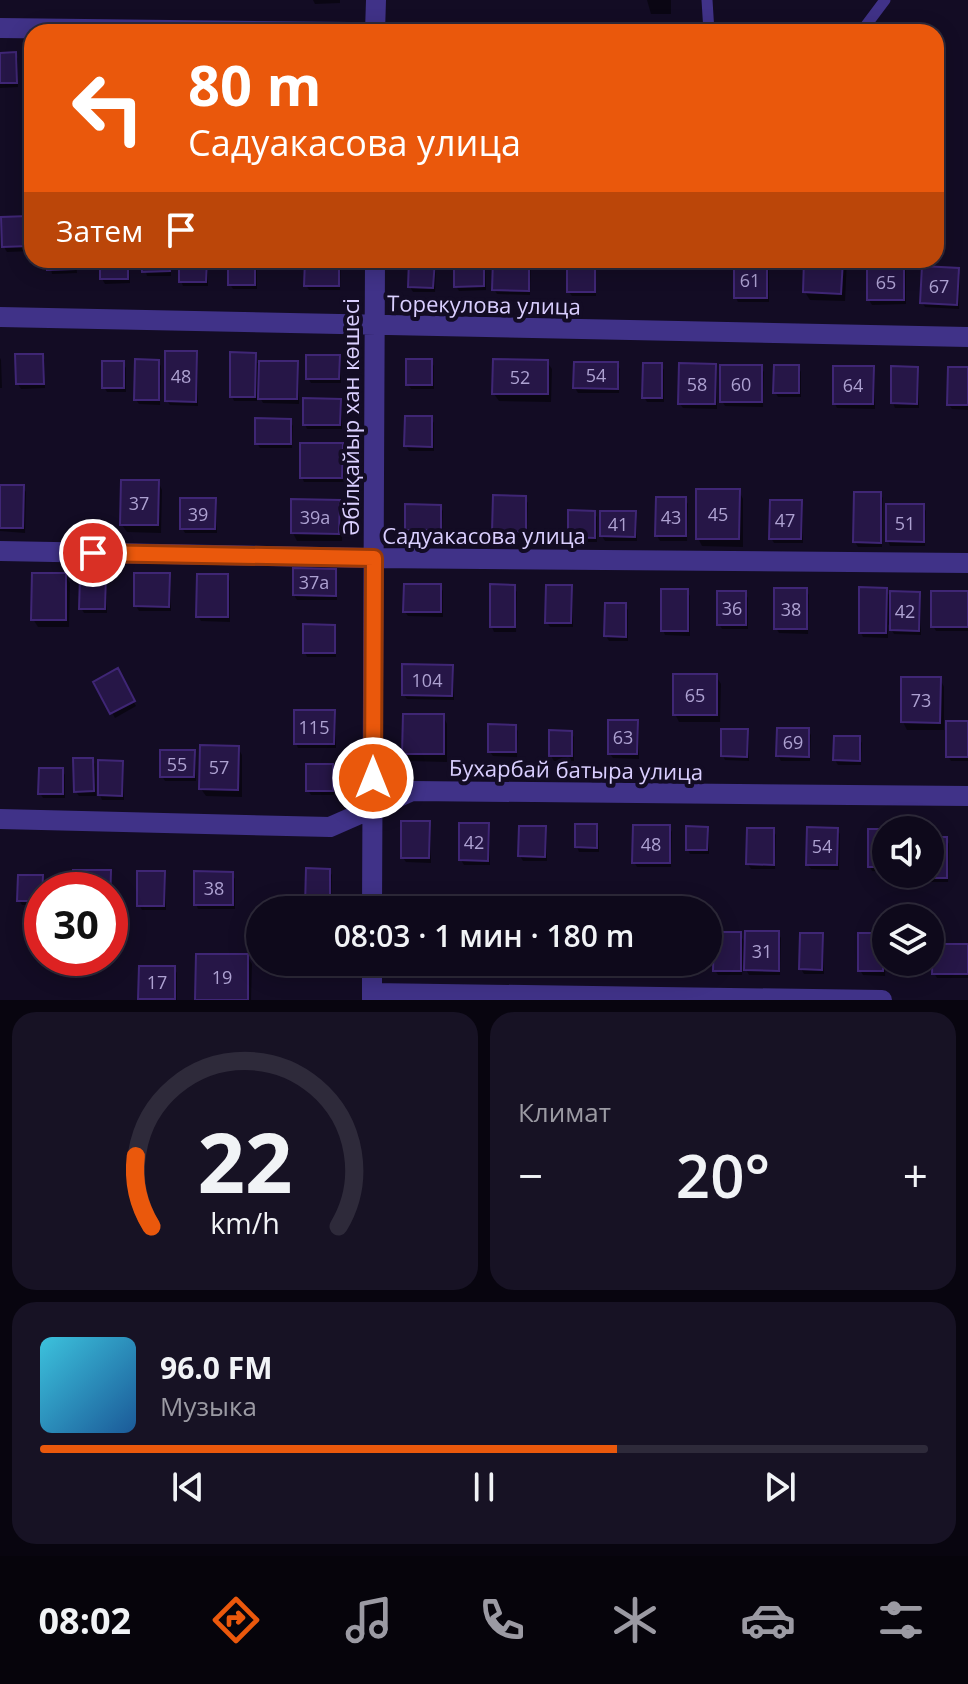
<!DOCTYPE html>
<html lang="ru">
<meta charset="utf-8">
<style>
body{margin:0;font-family:"Open Sans",sans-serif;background:#171224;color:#f1f3f6;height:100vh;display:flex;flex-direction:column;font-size:30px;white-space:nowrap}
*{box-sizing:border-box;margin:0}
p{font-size:26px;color:#9b9aa3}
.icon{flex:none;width:44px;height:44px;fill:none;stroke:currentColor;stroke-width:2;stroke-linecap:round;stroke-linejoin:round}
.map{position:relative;height:1000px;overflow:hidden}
.side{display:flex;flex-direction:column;gap:12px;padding:12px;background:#08050f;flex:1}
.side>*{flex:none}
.top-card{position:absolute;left:24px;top:24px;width:920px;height:244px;border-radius:24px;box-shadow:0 4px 20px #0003,0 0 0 2px #2e2a3a;background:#ea580c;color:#fff;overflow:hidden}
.tools{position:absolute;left:872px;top:816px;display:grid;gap:16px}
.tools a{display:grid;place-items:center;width:72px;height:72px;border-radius:50%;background:#0e091b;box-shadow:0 4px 20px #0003,0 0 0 2px #2e2a3a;font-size:40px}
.speed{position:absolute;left:24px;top:872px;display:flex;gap:16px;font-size:40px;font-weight:700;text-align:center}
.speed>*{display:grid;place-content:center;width:104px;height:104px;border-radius:50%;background:#0e091b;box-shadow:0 4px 20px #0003,0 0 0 2px #2e2a3a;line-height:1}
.speed .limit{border:12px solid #d22;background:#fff;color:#111}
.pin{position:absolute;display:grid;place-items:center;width:68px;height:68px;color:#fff;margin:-34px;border:4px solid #fff;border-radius:50%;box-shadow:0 2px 8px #0007}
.me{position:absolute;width:88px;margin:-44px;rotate:0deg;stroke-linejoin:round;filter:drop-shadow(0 0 6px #0008)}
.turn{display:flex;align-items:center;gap:28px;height:168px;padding:0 32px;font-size:36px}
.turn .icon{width:104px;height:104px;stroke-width:2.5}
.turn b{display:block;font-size:56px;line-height:68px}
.then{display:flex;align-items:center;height:76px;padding:0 32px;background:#0003;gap:16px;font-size:30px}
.big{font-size:60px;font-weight:600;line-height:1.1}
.side .widget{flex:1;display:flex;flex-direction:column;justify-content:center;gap:12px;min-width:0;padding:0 28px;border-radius:24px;background:#171224}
.side .dial{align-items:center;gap:0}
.dial svg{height:208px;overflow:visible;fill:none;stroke:#2e2a3a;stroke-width:7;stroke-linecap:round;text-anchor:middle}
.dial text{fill:#f1f3f6;stroke:none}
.song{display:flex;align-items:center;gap:24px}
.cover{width:96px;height:96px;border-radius:12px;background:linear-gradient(135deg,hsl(190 70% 55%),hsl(210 70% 35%))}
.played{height:8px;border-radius:4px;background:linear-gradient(90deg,#ea580c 65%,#2e2a3a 65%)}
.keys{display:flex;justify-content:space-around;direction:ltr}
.heat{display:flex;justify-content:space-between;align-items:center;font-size:44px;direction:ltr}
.side .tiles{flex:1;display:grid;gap:12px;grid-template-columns:1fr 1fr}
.widget:last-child{grid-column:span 2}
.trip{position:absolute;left:246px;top:896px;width:476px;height:80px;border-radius:40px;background:#0e091b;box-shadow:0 4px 20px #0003,0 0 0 2px #2e2a3a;font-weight:600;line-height:80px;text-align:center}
.menu{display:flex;height:128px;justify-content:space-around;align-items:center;background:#06040b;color:#9b9aa3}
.menu .icon{width:56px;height:56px}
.menu .current{color:#ea580c}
.menu b{font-size:36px;color:#f1f3f6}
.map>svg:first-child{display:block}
.shadow{fill:#0007}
.building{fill:#261647;stroke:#3f2675;stroke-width:2}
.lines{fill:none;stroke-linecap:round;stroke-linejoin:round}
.lane{stroke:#403288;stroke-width:11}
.street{stroke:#403288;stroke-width:20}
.route-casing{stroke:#983908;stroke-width:20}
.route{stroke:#ea580c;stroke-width:14}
.labels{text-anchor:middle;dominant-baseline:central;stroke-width:8;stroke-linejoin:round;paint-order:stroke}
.number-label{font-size:18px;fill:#ada1d1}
.street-label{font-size:22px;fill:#dacfff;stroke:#130c24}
</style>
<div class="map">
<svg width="968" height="1000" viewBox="0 0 968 1000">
<rect width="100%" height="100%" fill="#130c24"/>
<path class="shadow" d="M313 0H340V3L315 4Z
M647 0H671V14H651Z
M15 54 18 59V87L0 88V55Z
M28 218 30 223 31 251 7 252 4 247Z
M49 260H76L77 273 52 274Z
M102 260H129L130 283 105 284 102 279Z
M143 260H171V276H147Z
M181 260H208V286H183L181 281Z
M230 260H257V289H233L230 284Z
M307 260H341L340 290H309L306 285Z
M456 260H485L486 290 459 291 456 286Z
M495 260H531L530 295 497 294 494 289Z
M569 260H596V296H572L569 292Z
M806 260H847L845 301 810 300 805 292Z
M433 262 436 267 435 292H413L410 287Z
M766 263 769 268V302H738L736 298Z
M903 265 906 270V304L872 305 869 300Z
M957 270 960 275 959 309 925 307 922 302Z
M195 353 198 358V406L170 405 167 401Z
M255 355 257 363H296L299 368V404L263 403 257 392V401H234L232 396Z
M42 356 45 360V388L21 389 18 384Z
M339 357 341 362V383H311L308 378Z
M0 358 1 360 2 388H0Z
M431 361 434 366V389H411L408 384Z
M158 362 161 366 160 405 139 404 136 400Z
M547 362 552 369 551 402 499 401 494 394Z
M123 363 126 368V392H107L104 387Z
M617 364 620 369 619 393H578L575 388Z
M661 365 664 370V402H647L644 397Z
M715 366 717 371V409L683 408 680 404Z
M761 367 764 372 763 407 725 406 722 401Z
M798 367 801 372V397H778L775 392Z
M873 368 875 373V409L837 408 835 404Z
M916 369 919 373V408H895L893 403Z
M968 369V410L952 409 949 405Z
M340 401 342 405V429H307L305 424Z
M431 418 434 423V451H409L406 446Z
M290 421 293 426 292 448H260L257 443Z
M342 445 344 450V482H304L302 477Z
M158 482 162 490 161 533 127 532 122 525Z
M0 487H23L26 492 25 533 0 531Z
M739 491 743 499V547L702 546 698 538Z
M880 494 883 498 882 547H858L855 542Z
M525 498 528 503 527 537 497 536 494 532Z
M685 499 688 504 687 541H660L657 536Z
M214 500 217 505V533H185L182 528Z
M338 502 343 509 342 541H297L293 533Z
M800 502 803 507V543H774L771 538Z
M923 506 926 511 925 546H890L888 541Z
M440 507 443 511 442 535 410 534 407 530Z
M594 513 597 517V542H572L570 537Z
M634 513 637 518V541H605L602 536Z
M335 571 337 575V600H297L294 595Z
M65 575 70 583 69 627H38L33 619Z
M169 575 171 580V611H139L136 606Z
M227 576 230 581V622L201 621 198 616Z
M104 578 107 583V613H84L81 608Z
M440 586 443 591V617L408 616 405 612Z
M514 587 517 592 516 632H494L492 627Z
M571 587 573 592V627H550L547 622Z
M806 590 809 595 808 634 779 633 776 628Z
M886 590 892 600 919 594 921 598V635L894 634 888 624V638L863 637 861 633Z
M687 591 690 596V636L665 635 663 630Z
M745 593 748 598V629H722L719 624Z
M968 593V631H936L933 626Z
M625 605 628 610V641H609L606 636Z
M334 627 336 632V657H307L305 652Z
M452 667 454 672V700L407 699 404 695Z
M117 671 136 706 115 718 96 683Z
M716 676 721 684 720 722H679L675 714Z
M940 679 944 687V730H907L903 722Z
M334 712 336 717V748H298L296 743Z
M443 716 447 724V762L409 761 404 753Z
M636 722 639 727V759L613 758 610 754Z
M968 723V761H951L948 756Z
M515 727 518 731 517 757 493 756 490 752Z
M808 730 811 735 810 761H781L778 756Z
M746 731 749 736V761L725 760 723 756Z
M571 733 574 737V761H554L551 756Z
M859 738 862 743 861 765H838L835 760Z
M238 748 242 755V797L206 796 201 789Z
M193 752 196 757V781H165L162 776Z
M92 760 95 764 96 796H79L76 792Z
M122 763 124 767V800H102L100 795Z
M332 766 334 771V795H311L308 790Z
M62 770 65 775V798H43L40 793Z
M429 823 431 828V863L406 862 403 858Z
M487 825 490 830V865H464L461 860Z
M596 826 599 831V852H579L577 847Z
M669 827 672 832 671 867H637L634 862Z
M545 828 547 833V861H523L520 856Z
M707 829 709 833V854H690L688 850Z
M773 830 776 835 775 869H751L748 864Z
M837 830 840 834 839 870 811 869 808 865Z
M886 831V872L872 871 870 867Z
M930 839H946L949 844 948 882H920L917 877V874H930Z
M329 871 332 875 331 910H310L308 905Z
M110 872 112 877V915L110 890H75Z
M164 873 166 878V910H142L139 905Z
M232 874 235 879V909H198L196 904Z
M42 877 45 882 42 905H22L19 900Z
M778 933 781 938 780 975H749L743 964 742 975H718L715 970 740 934 746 945Z
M821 935 824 940V974H804L801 969Z
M883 935 886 940 885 976 863 975 860 970Z
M968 947V978H937L934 973Z
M247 956 252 964 251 1000H197Z
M294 962H333V965L296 964Z
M403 962H435V968H406Z
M490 962H514V967H493Z
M528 962H565V974H531Z
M570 962H597V973H573Z
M634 962H656V971L637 970Z
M174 968 177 973V1000H141L140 998Z"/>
<path class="building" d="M16 52 17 83H0V53Z
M29 216 30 246 2 247 1 217Z
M47 260H75V269L47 270Z
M100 260H128V279H100Z
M141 260H169L170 271 142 272Z
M179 260H207L206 282H179Z
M228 260H255V285H228Z
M305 260H339V286H304Z
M409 260H435L433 288 408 287Z
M454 260H484V286L454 287Z
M493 260H529V291L492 290Z
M567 260H595V292H567Z
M804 260H843L841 294 803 292Z
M734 261H767V298H734Z
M904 263V300H867V264Z
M922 266 959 268 957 305 920 303Z
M165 351H197L196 402 165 401Z
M230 352 256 353 255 397H230Z
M15 354H43L44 384H16Z
M306 355H340L339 379H306Z
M135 359 159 360V400H134Z
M406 359H432V385H406Z
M493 359 548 360V394H492Z
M102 361H124V388H102Z
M259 361H298L297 399H258Z
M574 362H618V389L573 388Z
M643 363H662V398H642Z
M679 363 716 364 715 404H678Z
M720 365H762V402H720Z
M774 365H799V393H773Z
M833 366H874L873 404H833Z
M891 366 918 367 917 404 891 403Z
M948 367H968V405H947Z
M303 398 341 399 340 425H303Z
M405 416H432V447L404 446Z
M255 418 291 419V444H255Z
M300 443H343L342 478H300Z
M121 480H159L158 525H120Z
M0 485H24L23 528H0Z
M696 489H740L739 539H696Z
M854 492H881V543L853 542Z
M493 495 526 496V532H492Z
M656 497H686V536H655Z
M180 498H216L215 529H180Z
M291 499 340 500 339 534 291 533Z
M770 500H802L801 539H769Z
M405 504 441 505V530H405Z
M886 504H924V542L886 541Z
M568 510 595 511V538L568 537Z
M600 511H636L635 537 600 536Z
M293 568 336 569V596L293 595Z
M32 573H66V620H31Z
M134 573H170L169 607 134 606Z
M197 574H228V617H196Z
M80 576H106L105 609H79Z
M404 584H441V612H403Z
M490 584 515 585V627H490Z
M546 585H572L571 623H545Z
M859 587 887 588 886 633H859Z
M774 588H807V629H774Z
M661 589H688V631H661Z
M717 591H746V625H717Z
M890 591 920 592 919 631 890 630Z
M931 591H968V627H931Z
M605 603H626V637L604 636Z
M303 624 335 625V653H303Z
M402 664 453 665 452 696 402 695Z
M118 668 135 701 110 714 93 682Z
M673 674H717V715H673Z
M901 677H941L940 723 901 722Z
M294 710H335L334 744H294Z
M403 714H444V754H402Z
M608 720H638L637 754H608Z
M946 721H968V757H946Z
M488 724 516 725V752H488Z
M777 728H809V757L776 756Z
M721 729H748L747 757 721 756Z
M549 730 572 731V756H549Z
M834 736H860V761L833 760Z
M200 745 239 746 238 790 199 789Z
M160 750H195L194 777H160Z
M73 758H93L94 791 74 792Z
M98 760 123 761 122 796 98 795Z
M306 764H333V791H306Z
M39 768H63V794H38Z
M401 821H430L429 858H401Z
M459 823H489L488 861 459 860Z
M575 824H597V848L575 847Z
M633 825H670V863H632Z
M519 826H546L545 857 518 856Z
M686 826 708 827 707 850H686Z
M807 827 838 828 837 865H806Z
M747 828H774V865L746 864Z
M868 829H902L886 830V867H868Z
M930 837H947V878H915V874H930Z
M306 868 330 869V906H305Z
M73 870H111L110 911V890H73Z
M137 871H165L164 906H137Z
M194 871 233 872V905H194Z
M18 875H43L42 901H17Z
M745 931H779V971L744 970Z
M714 932H741V971H713Z
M800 933H823L822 970 799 969Z
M858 933H884L883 971H858Z
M933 944H968V974H932Z
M196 954H248V1000H195Z
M526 962H564V970H526Z
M568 962H595V969L568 968Z
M139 966H175V999H138Z"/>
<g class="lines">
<path class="lane" d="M707 0 709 32
M397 32 569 30 616 32
M861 32 885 0"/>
<path class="street" d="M0 28 352 32
M375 32 376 0
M0 317 968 337
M0 551 374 558 968 563
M0 819 330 827 412 791 968 796
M372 910 375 260
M372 993 882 1000
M372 1000V962"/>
</g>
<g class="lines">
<defs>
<path id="route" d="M93 553 374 558 373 778"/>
</defs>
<use href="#route" class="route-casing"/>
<use href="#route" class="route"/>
</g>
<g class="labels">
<g class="number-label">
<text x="750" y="280">61</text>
<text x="886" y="282">65</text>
<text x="939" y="286">67</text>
<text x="596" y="375">54</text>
<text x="181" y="376">48</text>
<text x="520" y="377">52</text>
<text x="697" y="384">58</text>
<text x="741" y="384">60</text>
<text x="853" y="385">64</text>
<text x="139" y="503">37</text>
<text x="198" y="514">39</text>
<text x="718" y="514">45</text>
<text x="315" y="517">39а</text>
<text x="671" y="517">43</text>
<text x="785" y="520">47</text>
<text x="905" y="523">51</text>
<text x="618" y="524">41</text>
<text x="314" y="582">37а</text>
<text x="732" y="608">36</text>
<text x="791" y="609">38</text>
<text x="905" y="611">42</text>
<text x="427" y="680">104</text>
<text x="695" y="695">65</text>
<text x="921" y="700">73</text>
<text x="314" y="727">115</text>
<text x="623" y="737">63</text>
<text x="793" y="742">69</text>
<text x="177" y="764">55</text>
<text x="219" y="767">57</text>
<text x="474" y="842">42</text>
<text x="651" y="844">48</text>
<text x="822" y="846">54</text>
<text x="214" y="888">38</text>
<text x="762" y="951">31</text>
<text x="222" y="977">19</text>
<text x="157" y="982">17</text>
</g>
<g class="street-label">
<text transform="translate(484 304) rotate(1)">Торекулова улица</text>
<text transform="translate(350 417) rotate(-90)">Әбілқайыр хан көшесі</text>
<text x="484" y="535">Садуакасова улица</text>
<text transform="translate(576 769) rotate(1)">Бухарбай батыра улица</text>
</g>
</g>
</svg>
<div class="tools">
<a><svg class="icon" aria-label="sound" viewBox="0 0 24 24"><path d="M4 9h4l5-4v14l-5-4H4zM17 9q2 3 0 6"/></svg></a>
<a><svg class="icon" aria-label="layers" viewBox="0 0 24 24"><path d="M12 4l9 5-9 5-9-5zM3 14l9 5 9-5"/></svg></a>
</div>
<div class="speed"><div class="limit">30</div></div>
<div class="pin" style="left:93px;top:553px;background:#d93025"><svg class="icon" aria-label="arrive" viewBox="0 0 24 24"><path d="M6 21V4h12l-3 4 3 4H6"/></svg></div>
<svg class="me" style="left:373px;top:778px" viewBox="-20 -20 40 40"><circle r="17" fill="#ea580c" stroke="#fff" stroke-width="3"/><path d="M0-11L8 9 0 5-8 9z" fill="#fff"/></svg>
<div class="trip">08:03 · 1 мин · 180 m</div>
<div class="top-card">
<div class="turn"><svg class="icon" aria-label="left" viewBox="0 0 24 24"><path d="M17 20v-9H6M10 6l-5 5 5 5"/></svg><div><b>80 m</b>Садуакасова улица</div></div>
<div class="then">Затем<svg class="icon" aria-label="arrive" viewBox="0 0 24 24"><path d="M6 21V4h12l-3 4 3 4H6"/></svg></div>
</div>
</div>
<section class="side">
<div class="tiles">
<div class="widget dial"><svg viewBox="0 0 100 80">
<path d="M14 69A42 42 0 1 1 86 69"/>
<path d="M14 69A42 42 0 0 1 8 42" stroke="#ea580c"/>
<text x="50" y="56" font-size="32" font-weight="700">22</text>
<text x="50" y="72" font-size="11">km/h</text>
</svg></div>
<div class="widget"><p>Климат</p>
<div class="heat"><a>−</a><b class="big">20°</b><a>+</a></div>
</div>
<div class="widget">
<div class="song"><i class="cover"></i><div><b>96.0 FM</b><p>Музыка</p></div></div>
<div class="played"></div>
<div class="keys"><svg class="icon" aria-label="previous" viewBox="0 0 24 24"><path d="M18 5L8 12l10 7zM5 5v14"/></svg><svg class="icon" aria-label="pause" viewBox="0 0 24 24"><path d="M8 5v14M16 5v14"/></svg><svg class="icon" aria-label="next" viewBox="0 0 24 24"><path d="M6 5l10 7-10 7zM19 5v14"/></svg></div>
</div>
</div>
</section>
<nav class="menu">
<b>08:02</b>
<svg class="icon current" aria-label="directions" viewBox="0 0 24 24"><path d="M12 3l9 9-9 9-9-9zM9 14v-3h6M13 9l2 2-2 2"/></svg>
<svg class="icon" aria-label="music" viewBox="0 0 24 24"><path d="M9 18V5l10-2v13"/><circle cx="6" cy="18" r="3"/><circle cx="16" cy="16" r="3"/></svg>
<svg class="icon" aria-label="phone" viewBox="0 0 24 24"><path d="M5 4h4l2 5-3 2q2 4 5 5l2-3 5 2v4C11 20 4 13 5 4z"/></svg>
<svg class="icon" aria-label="climate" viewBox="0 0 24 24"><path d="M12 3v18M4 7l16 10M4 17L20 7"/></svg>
<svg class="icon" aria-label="car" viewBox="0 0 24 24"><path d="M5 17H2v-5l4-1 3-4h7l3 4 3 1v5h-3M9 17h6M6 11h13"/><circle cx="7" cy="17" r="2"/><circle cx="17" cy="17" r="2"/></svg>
<svg class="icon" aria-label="filters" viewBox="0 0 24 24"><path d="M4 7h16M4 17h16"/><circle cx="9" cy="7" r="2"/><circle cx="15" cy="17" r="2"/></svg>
</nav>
